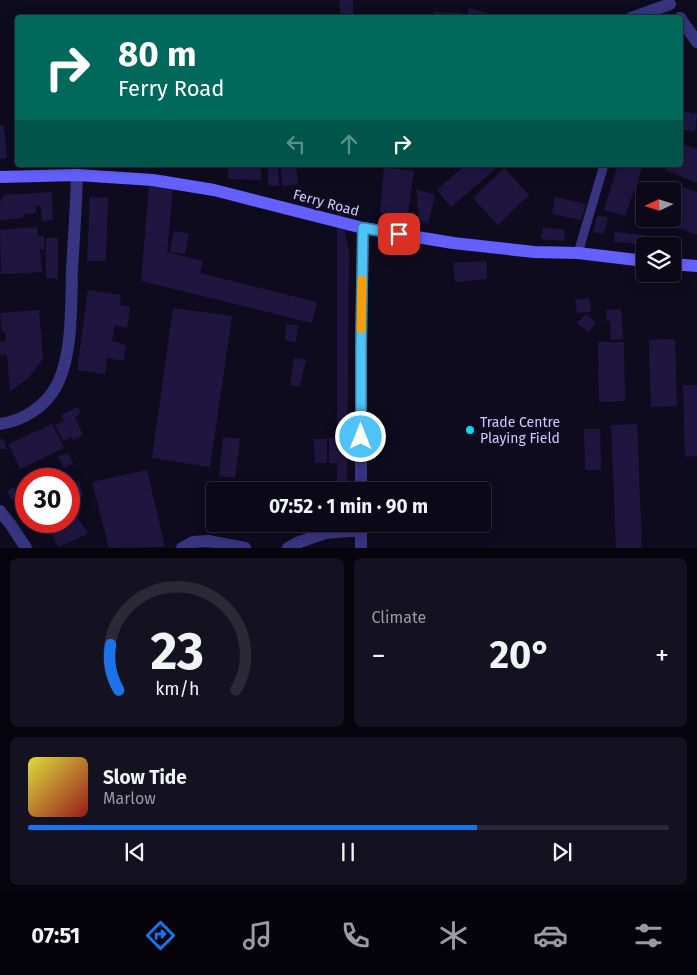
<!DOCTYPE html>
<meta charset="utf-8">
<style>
body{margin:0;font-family:"Fira Sans",sans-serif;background:#141120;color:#f1f3f6;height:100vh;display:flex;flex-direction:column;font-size:19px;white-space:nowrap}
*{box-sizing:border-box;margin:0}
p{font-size:16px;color:#9a9aa1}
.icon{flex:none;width:28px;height:28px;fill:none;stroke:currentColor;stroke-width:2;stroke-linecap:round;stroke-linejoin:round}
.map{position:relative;height:548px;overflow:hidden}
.drawer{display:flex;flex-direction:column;gap:10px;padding:10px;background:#06040d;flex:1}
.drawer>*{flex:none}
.banner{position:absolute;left:15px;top:15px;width:668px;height:152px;border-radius:5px;box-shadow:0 2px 12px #0003,0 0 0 1px #2b2936;background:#00695c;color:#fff;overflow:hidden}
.needle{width:32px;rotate:266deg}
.fabs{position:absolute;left:636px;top:182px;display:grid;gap:10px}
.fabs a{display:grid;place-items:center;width:45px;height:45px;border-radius:5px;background:#0b0817;box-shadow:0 2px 12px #0003,0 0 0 1px #2b2936;font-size:25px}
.speed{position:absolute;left:15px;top:468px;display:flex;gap:10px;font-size:25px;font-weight:700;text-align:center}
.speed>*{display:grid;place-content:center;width:65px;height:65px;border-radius:50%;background:#0b0817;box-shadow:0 2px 12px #0003,0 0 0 1px #2b2936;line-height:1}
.speed .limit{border:8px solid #d22;background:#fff;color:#111}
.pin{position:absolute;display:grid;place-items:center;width:42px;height:42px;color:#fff;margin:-21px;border-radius:10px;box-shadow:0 2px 8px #0006}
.me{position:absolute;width:55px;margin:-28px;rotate:0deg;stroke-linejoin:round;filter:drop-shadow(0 0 4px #0008)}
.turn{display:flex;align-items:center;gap:18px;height:105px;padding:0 20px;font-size:22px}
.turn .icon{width:65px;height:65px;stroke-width:2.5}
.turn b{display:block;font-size:35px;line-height:42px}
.lanes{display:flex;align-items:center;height:48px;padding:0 20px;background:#0003;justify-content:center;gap:25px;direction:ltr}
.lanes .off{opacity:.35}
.big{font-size:38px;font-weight:700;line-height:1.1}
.drawer .card{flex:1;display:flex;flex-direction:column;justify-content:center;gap:8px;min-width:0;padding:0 18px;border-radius:8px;background:#141120}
.drawer .dial{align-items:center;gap:0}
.dial svg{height:130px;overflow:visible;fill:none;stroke:#2b2936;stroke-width:7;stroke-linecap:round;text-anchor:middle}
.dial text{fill:#f1f3f6;stroke:none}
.song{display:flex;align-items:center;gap:15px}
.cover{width:60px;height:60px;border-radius:8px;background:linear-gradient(135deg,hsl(60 70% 55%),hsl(0 70% 35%))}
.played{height:5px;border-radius:2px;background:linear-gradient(90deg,#1a73e8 70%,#2b2936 70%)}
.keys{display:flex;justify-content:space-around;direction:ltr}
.heat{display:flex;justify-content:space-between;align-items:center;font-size:28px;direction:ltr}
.drawer .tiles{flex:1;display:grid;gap:10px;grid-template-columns:1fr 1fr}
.card:last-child{grid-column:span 2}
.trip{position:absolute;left:206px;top:482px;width:285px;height:50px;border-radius:5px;background:#0b0817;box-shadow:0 2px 12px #0003,0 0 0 1px #2b2936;font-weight:700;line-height:50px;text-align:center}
.dock{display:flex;height:80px;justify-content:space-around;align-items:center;background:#040309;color:#9a9aa1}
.dock .icon{width:35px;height:35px}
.dock .active{color:#1a73e8}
.dock b{font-size:22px;color:#f1f3f6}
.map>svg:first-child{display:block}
.building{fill:#1f1640}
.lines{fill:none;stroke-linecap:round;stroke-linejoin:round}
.lane{stroke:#373480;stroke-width:9}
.street{stroke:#373480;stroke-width:12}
.secondary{stroke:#6460ff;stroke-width:12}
.route-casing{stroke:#337fa1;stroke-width:12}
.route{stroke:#4fc3f7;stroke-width:9}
.slow{stroke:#f59e0b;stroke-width:9}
.poi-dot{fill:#00daf4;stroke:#0f0b1f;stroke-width:2}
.labels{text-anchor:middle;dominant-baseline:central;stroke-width:4.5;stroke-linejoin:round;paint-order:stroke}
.street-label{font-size:14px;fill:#cfc9ff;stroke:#0f0b1f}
.poi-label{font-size:14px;fill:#cfc9ff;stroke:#0f0b1f;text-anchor:start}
</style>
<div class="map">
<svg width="697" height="548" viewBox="0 0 697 548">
<rect width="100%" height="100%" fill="#0f0b1f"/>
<path class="building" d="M339 0H353V14L341 17Z
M469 8 486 13 485 18H467Z
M434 12 461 13V18H434Z
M680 111 697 114 695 132 680 129Z
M4 125 7 158 0 159V126Z
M680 143 697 149V183L665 170 667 165H680Z
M228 165H261V180L228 179Z
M268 165H278L279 186 268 185Z
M296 165 298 184 283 186 280 166Z
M465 165H500L451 207 437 190Z
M618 165H643L625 216 604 210Z
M384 167 414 171 407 218 380 213Z
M504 168 529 195 498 225 473 198Z
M669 182 697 192V235L655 219H672V191H666Z
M149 185 173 187 167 252 203 261 200 273 317 302 312 323 141 281Z
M416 189 435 195 428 224 419 219Z
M52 192 53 220 42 221 41 206H35L36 213 23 214V218L0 220V203L4 195Z
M90 197 108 198 106 261H87Z
M555 197 586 204 581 220 552 214Z
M597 216 608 217 604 234 593 232Z
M343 224 349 251 347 491H337V463H329V438H337V229Z
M37 227 38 236H44L45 249H40L42 272 1 274 0 230Z
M543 227 565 230 564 241 541 239Z
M174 231 189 234 185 254 170 252Z
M615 232 643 235 642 244 614 242Z
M46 238H58V279L46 278Z
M486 261 487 279 455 282 453 263Z
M88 290 121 295 120 305 130 307 127 328 115 325 112 341 126 345 124 361 107 358 105 374 77 370Z
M589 298 591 312 577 313 575 300Z
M173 308 232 316 210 467 152 458Z
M621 309 623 339 611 340 610 321H607L606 310Z
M39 310 43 359 29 377 10 392 7 354 0 355V342L6 341 5 332H2L0 313Z
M586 314 596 323 588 332 577 323Z
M286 325H298L296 342 285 340Z
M675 339 677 406 651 407 649 340Z
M598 342H624L625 401 599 402Z
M294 358 306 360 300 386 290 385Z
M683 385H697V456L685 457Z
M78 407 81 413 75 417 83 435 73 440 72 437 63 441 55 425 64 421 61 415Z
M52 424 64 448 20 469 9 444Z
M637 424 642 548H616L611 425Z
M584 429H600L601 470H585Z
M223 437 240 439 235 478 219 476Z
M0 438 5 442 6 449H0Z
M314 439H327V463H315Z
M68 453 73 464 64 468 58 457Z
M147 470 165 547 109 548 92 482Z
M79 481 83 496 69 504V486Z
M14 487 19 496 12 500 7 491Z
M77 516 88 534 58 547 49 528 64 521H69V519Z
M264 524H278V528H263Z"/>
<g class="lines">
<path class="lane" d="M578 253 604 165"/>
<path class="street" d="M631 18 670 4 668 0
M680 18 697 42
M0 424C21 421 42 409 54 390 73 360 71 306 72 270 74 239 76 207 77 175
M361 491V347L363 228
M0 511 11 525 26 548
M361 524V548
M182 548 193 542 208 541 245 548
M288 548 297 543 325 533 361 530"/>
<path class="secondary" d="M0 177 77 175 153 180 214 190 363 228 453 243 534 252 578 253 645 261
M672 264 697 266"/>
</g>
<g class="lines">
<defs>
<path id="route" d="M361 437V347L363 228 399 234"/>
</defs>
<use href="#route" class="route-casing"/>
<use href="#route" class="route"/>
<path class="slow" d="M361 329 362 280"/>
</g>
<circle class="poi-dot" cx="470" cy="430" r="5"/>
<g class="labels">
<g class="street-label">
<text transform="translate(326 203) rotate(15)">Ferry Road</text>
</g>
<g class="poi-label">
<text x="480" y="422">Trade Centre<tspan x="480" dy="16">Playing Field</tspan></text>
</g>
</g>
</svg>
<div class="fabs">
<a><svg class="needle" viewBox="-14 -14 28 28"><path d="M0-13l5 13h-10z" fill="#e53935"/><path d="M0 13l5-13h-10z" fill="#9a9aa1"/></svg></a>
<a><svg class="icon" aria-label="layers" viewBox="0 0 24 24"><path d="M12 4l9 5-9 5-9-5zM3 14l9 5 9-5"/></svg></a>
</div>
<div class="speed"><div class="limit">30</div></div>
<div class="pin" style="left:399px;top:234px;background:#d93025"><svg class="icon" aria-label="arrive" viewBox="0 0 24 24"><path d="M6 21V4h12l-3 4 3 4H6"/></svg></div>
<svg class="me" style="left:361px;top:437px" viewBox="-20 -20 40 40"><circle r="17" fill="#4fc3f7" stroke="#fff" stroke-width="3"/><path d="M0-11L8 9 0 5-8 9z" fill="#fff"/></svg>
<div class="trip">07:52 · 1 min · 90 m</div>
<div class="banner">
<div class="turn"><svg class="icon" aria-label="right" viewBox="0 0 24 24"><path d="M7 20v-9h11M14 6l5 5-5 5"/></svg><div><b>80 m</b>Ferry Road</div></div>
<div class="lanes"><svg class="icon off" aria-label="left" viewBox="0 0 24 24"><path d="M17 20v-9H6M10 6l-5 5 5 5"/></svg><svg class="icon off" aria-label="ahead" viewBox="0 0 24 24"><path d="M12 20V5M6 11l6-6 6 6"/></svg><svg class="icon" aria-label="right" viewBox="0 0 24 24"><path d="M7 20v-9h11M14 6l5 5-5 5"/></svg></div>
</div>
</div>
<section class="drawer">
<div class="tiles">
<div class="card dial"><svg viewBox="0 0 100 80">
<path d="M14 69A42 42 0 1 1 86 69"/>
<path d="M14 69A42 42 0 0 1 9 41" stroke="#1a73e8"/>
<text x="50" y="56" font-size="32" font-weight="700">23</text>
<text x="50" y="72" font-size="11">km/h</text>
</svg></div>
<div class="card"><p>Climate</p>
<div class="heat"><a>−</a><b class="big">20°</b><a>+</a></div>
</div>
<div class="card">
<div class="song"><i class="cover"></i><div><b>Slow Tide</b><p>Marlow</p></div></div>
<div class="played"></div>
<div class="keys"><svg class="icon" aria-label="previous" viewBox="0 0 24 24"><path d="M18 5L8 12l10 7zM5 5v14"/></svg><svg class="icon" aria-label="pause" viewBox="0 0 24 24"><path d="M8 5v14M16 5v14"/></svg><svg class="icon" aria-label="next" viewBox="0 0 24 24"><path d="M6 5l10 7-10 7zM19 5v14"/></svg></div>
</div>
</div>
</section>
<nav class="dock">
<b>07:51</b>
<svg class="icon active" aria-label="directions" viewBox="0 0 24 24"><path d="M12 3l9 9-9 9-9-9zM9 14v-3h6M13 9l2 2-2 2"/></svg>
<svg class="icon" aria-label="music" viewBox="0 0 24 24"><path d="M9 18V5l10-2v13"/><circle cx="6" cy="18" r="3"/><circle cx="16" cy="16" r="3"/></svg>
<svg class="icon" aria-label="phone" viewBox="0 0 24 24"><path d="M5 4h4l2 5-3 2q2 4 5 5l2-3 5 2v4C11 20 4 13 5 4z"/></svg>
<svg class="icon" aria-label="climate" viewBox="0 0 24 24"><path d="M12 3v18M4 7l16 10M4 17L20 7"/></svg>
<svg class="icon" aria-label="car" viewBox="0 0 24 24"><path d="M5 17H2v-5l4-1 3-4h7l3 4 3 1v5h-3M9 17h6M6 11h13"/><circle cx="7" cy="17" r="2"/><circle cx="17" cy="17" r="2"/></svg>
<svg class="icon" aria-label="filters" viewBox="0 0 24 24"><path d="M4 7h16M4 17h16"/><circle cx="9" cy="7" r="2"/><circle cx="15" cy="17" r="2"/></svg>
</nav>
